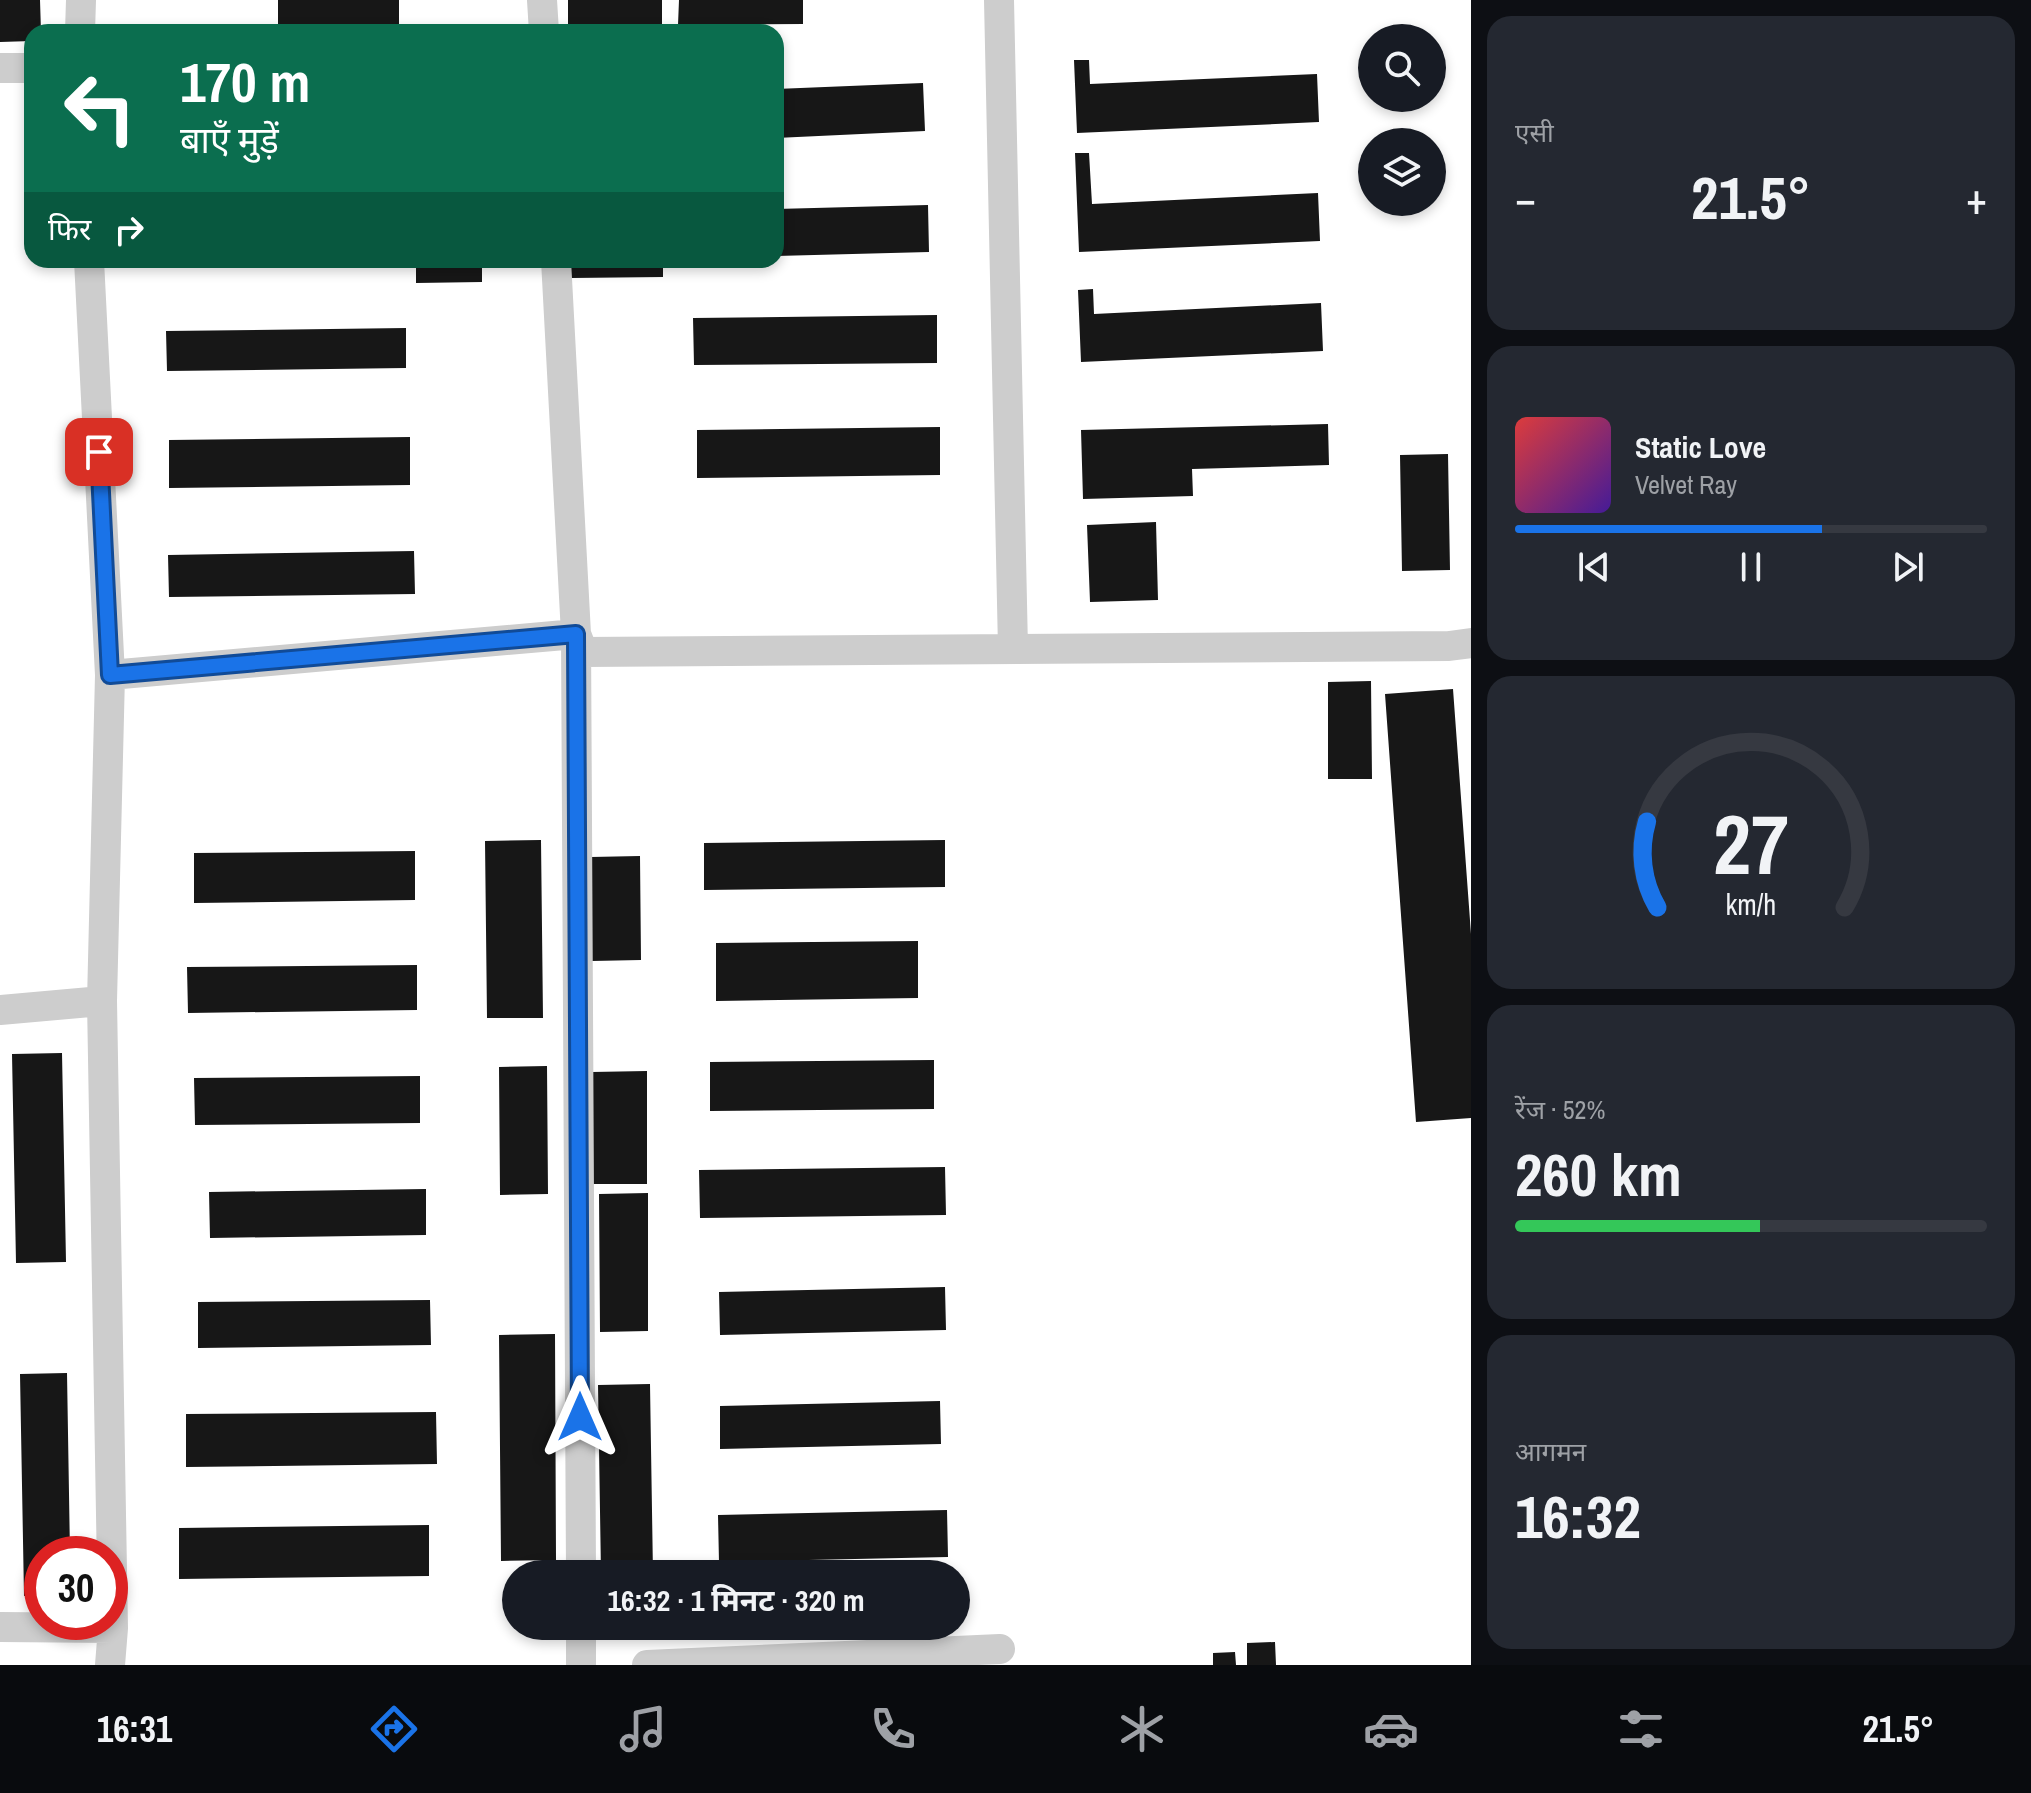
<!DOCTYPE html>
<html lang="hi">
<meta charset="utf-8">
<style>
body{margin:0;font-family:"Archivo Narrow","Noto Sans Devanagari",sans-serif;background:#242831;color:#f1f3f6;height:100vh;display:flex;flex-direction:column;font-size:30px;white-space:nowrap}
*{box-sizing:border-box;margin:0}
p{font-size:26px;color:#9ea1a6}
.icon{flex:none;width:44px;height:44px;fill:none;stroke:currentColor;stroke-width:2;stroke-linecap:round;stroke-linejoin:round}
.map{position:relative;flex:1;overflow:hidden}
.drawer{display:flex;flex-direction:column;gap:16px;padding:16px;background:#0d0f14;width:560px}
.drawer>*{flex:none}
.banner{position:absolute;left:24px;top:24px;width:760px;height:244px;border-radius:24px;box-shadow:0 4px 12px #0003;background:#0b6e4f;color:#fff;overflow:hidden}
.fabs{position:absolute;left:1358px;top:24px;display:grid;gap:16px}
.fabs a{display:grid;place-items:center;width:88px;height:88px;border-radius:50%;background:#171b24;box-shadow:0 4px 12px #0003;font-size:40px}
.speed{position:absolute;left:24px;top:1536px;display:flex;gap:16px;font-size:40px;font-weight:700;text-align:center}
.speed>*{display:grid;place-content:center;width:104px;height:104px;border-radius:50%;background:#171b24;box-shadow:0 4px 12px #0003;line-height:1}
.speed .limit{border:12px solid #d22;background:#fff;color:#111}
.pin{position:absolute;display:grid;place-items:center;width:68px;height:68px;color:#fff;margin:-34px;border-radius:16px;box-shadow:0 4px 12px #0006}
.me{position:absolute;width:88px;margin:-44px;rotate:0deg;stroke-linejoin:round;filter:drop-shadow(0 0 6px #0008)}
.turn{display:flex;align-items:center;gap:28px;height:168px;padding:0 24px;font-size:36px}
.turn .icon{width:104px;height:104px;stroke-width:2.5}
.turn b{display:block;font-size:56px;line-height:68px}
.then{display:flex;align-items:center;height:76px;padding:0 24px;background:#0003;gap:16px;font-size:30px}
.big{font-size:60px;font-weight:700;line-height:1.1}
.drawer .widget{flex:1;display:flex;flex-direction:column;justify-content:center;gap:12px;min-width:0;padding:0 28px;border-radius:24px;background:#242831}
.drawer .dial{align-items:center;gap:0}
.dial svg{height:208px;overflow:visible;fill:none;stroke:#363941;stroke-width:7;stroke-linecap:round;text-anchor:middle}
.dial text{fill:#f1f3f6;stroke:none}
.song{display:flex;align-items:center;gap:24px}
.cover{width:96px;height:96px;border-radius:12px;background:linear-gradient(135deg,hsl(0 70% 55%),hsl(260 70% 35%))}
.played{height:8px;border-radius:4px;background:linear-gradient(90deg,#1a73e8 65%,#363941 65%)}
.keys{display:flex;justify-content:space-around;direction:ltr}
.heat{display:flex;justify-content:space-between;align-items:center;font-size:44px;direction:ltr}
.charge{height:12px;border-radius:6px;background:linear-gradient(90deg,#34c759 52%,#363941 0)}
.trip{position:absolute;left:502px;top:1560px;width:468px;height:80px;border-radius:40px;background:#171b24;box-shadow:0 4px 12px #0003;font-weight:700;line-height:80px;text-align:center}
.tabs{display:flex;height:128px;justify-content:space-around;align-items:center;background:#090b0e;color:#9ea1a6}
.tabs .icon{width:56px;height:56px}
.tabs .on{color:#1a73e8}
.tabs b{font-size:36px;color:#f1f3f6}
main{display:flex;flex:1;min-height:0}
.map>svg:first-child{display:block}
.building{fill:#171717}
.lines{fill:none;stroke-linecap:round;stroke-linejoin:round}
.street{stroke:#cdcdcd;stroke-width:30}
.route-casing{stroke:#114b97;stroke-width:20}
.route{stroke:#1a73e8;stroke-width:14}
</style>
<main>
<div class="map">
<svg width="1471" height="1665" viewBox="0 0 1471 1665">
<rect width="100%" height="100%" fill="#fff"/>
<path class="building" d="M0 0H40L41 32H32V41L0 42Z
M278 0H399V32H278Z
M568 0H662V32H568Z
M679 0H803V24L678 25Z
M1074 60H1089L1090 84 1317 74 1319 122 1077 133Z
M923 83 925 131 776 138V89Z
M1075 153H1089L1092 204 1318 193 1320 241 1079 252Z
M928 205 929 252 776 256V209Z
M162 260H219V263H162Z
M416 260H482V282L416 283Z
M570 260H663V277L571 278Z
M1093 289 1094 314 1321 303 1323 351 1081 362 1078 290Z
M937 315V363L694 365 693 318Z
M406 328V368L167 371 166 331Z
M1328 424 1329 465 1192 469 1193 496 1083 499 1081 430Z
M940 427V475L697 478V430Z
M410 437V485L169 488V440Z
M1448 454 1450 570 1402 571 1400 455Z
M1156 522 1158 600 1090 602 1087 525Z
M414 551 415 594 169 597 168 555Z
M1371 681 1372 779H1328V682Z
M1453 689 1471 934V1118L1416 1122 1385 694Z
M541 840 543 1018H487L485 841Z
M945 840V887L704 890V843Z
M415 851V900L194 903V853Z
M640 856 641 960 592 961 591 857Z
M918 941V998L716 1001V943Z
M417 965V1010L188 1013 187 967Z
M62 1053 66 1262 16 1263 12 1054Z
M934 1060V1109L710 1111V1062Z
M547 1066 548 1194 500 1195 499 1067Z
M647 1071V1184H592V1072Z
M420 1076V1123L195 1125 194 1078Z
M945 1167 946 1215 700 1218 699 1170Z
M426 1189V1235L210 1238 209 1192Z
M648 1193V1331L600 1332 599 1194Z
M945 1287 946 1330 720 1335 719 1292Z
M430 1300 431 1345 198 1348V1302Z
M555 1334 556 1560 501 1561 499 1335Z
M67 1373 70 1554H42V1595L24 1596 20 1374Z
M650 1384 653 1574H601L598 1385Z
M940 1401 941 1444 720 1449V1406Z
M436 1412 437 1464 186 1467V1414Z
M947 1510 948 1557 719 1562 718 1515Z
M429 1525V1576L179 1579V1528Z
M1275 1642 1276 1665H1247V1643Z
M1235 1652 1236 1665H1213V1653Z"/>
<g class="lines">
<path class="street" d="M542 0 544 32
M999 0 1013 649
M80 32 81 0
M0 68H32
M89 260 110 675 102 1001 113 1628 110 1665
M556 260 576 634 581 1574
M110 675 576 634 583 652 1449 646 1471 643
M0 1010 102 1001
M581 1626V1665
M0 1627 113 1628
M647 1665 1000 1649"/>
</g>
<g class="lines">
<defs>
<path id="route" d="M99 452 110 675 576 634 580 1417"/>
</defs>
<use href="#route" class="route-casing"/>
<use href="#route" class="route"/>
</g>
</svg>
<div class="fabs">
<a><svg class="icon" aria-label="search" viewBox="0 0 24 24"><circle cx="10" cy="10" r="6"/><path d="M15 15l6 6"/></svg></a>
<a><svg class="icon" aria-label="layers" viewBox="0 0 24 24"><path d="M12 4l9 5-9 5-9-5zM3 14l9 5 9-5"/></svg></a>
</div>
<div class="speed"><div class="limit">30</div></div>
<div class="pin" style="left:99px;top:452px;background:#d93025"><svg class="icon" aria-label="arrive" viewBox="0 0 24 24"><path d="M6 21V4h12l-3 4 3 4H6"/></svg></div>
<svg class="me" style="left:580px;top:1417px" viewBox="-20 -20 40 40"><path d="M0-17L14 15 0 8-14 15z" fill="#1a73e8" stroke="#fff" stroke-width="4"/></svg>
<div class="trip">16:32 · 1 मिनट · 320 m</div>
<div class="banner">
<div class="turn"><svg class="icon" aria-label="left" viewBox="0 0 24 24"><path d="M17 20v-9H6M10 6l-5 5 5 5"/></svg><div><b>170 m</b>बाएँ मुड़ें</div></div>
<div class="then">फिर<svg class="icon" aria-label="right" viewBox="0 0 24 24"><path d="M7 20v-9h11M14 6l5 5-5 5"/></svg></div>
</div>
</div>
<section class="drawer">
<div class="widget"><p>एसी</p>
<div class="heat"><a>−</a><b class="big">21.5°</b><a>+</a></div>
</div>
<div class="widget">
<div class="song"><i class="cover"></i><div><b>Static Love</b><p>Velvet Ray</p></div></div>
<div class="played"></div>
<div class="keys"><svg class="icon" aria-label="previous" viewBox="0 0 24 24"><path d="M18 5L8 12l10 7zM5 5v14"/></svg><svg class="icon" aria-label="pause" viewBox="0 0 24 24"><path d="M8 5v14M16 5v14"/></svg><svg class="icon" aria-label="next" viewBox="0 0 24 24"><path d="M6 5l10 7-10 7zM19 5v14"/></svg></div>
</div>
<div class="widget dial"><svg viewBox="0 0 100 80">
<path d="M14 69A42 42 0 1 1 86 69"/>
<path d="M14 69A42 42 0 0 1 10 36" stroke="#1a73e8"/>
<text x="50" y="56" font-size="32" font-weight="700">27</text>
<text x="50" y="72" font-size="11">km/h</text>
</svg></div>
<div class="widget"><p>रेंज · 52%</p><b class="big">260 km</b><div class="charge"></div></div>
<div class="widget"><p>आगमन</p><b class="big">16:32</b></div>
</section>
</main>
<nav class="tabs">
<b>16:31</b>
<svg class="icon on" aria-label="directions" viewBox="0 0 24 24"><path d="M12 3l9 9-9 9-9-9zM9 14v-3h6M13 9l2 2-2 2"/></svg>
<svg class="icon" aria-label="music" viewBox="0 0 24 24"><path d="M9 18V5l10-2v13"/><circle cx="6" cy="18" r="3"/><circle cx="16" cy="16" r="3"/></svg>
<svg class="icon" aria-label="phone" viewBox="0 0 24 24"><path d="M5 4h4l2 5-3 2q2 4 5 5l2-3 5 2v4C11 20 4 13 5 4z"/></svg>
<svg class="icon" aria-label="climate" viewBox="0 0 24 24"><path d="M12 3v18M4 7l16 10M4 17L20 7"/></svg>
<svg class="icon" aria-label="car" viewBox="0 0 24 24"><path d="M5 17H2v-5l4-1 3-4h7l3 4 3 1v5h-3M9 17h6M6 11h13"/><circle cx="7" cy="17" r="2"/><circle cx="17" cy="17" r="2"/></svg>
<svg class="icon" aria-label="filters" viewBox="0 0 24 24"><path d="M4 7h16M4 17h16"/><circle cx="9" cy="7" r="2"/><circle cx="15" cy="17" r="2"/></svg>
<b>21.5°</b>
</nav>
